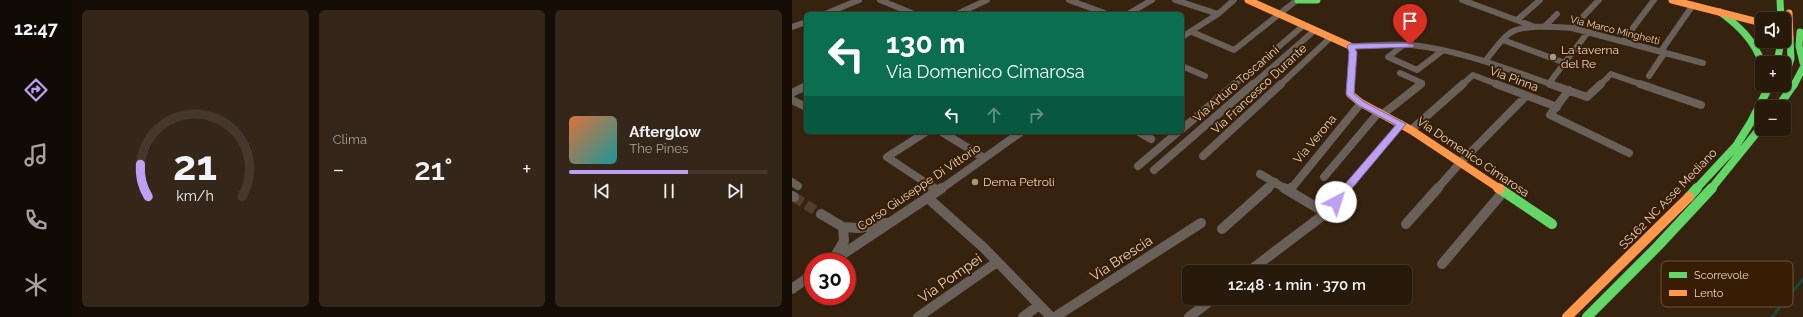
<!DOCTYPE html>
<html lang="it">
<meta charset="utf-8">
<style>
body{margin:0;font-family:Raleway,sans-serif;background:#342719;color:#f1f3f6;height:100vh;display:flex;flex-direction:column;font-size:15px;white-space:nowrap}
*{box-sizing:border-box;margin:0}
p{font-size:13px;color:#a5a19d}
.icon{flex:none;width:22px;height:22px;fill:none;stroke:currentColor;stroke-width:2;stroke-linecap:round;stroke-linejoin:round}
.map{position:relative;flex:1;overflow:hidden}
.details{display:flex;flex-direction:column;gap:10px;padding:10px;background:#160e06;width:720px}
.details>*{flex:none}
.top-card{position:absolute;left:12px;top:12px;width:380px;height:122px;border-radius:6px;box-shadow:0 1px 3px #0004,0 0 0 1px #44382c;background:#0b6e4f;color:#fff;overflow:hidden}
.fabs{position:absolute;left:963px;top:12px;display:grid;gap:8px}
.fabs a{display:grid;place-items:center;width:36px;height:36px;border-radius:6px;background:#281a0b;box-shadow:0 1px 3px #0004,0 0 0 1px #44382c;font-size:20px}
.speed{position:absolute;left:12px;top:253px;display:flex;gap:8px;font-size:20px;font-weight:700;text-align:center}
.speed>*{display:grid;place-content:center;width:52px;height:52px;border-radius:50%;background:#281a0b;box-shadow:0 1px 3px #0004,0 0 0 1px #44382c;line-height:1}
.speed .limit{border:6px solid #d22;background:#fff;color:#111}
.pin{position:absolute;display:grid;place-items:center;width:34px;height:34px;color:#fff;margin:-41px -17px;border-radius:50% 50% 50% 0;rotate:-45deg;box-shadow:0 0 4px #0007}
.pin .icon{rotate:45deg}
.me{position:absolute;width:44px;margin:-22px;rotate:40deg;stroke-linejoin:round;filter:drop-shadow(0 0 3px #0008)}
.turn{display:flex;align-items:center;gap:14px;height:84px;padding:0 16px;font-size:18px}
.turn .icon{width:52px;height:52px;stroke-width:2.5}
.turn b{display:block;font-size:28px;line-height:34px}
.lanes{display:flex;align-items:center;height:38px;padding:0 16px;background:#0003;justify-content:center;gap:20px;direction:ltr}
.lanes .off{opacity:.35}
.big{font-size:30px;font-weight:600;line-height:1.1}
.details .widget{flex:1;display:flex;flex-direction:column;justify-content:center;gap:6px;min-width:0;padding:0 14px;border-radius:6px;background:#342719}
.details .dial{align-items:center;gap:0}
.dial svg{height:104px;overflow:visible;fill:none;stroke:#44382c;stroke-width:7;stroke-linecap:round;text-anchor:middle}
.dial text{fill:#f1f3f6;stroke:none}
.song{display:flex;align-items:center;gap:12px}
.cover{width:48px;height:48px;border-radius:6px;background:linear-gradient(135deg,hsl(20 70% 55%),hsl(180 70% 35%))}
.played{height:4px;border-radius:2px;background:linear-gradient(90deg,#bca0f2 60%,#44382c 60%)}
.keys{display:flex;justify-content:space-around;direction:ltr}
.heat{display:flex;justify-content:space-between;align-items:center;font-size:22px;direction:ltr}
.details .tiles{flex:1;display:grid;gap:10px;grid-template-columns:repeat(3,1fr)}
.trip{position:absolute;left:390px;top:265px;width:230px;height:40px;border-radius:6px;background:#281a0b;box-shadow:0 1px 3px #0004,0 0 0 1px #44382c;font-weight:600;line-height:40px;text-align:center}
main{display:flex;flex:1;min-height:0}
.tabs{display:flex;flex-direction:column;width:72px;justify-content:space-around;align-items:center;background:#100a04;color:#a5a19d}
.tabs .icon{width:28px;height:28px}
.tabs .selected{color:#bca0f2}
.tabs b{font-size:18px;color:#f1f3f6}
.map>svg:first-child{display:block}
.lines{fill:none;stroke-linecap:round;stroke-linejoin:round}
.stream{stroke:#1c4a41;stroke-width:2.5}
.street-tunnel{stroke:#513d2a;stroke-width:10;stroke-dasharray:10 4.5;stroke-linecap:butt}
.street-far2{stroke:#686059;stroke-width:6}
.street-far1{stroke:#686059;stroke-width:8}
.street{stroke:#686059;stroke-width:10}
.fast-far2{stroke:#63d668;stroke-width:7}
.fast-far1{stroke:#63d668;stroke-width:8}
.fast{stroke:#63d668;stroke-width:10}
.slow-far2{stroke:#ff974d;stroke-width:7}
.slow-far1{stroke:#ff974d;stroke-width:8}
.slow{stroke:#ff974d;stroke-width:10}
.slow-bridge{stroke:#ff974d;stroke-width:7}
.route{fill:#bca0f2;stroke:#7a689d}
.poi-dot{fill:#aa9582;stroke:#361d03;stroke-width:1.5}
.labels{text-anchor:middle;dominant-baseline:central;stroke-width:4;stroke-linejoin:round;paint-order:stroke}
.far-street-label{font-size:10px;fill:#e8d2c0;stroke:#361d03}
.poi-label{font-size:12px;fill:#e8d2c0;stroke:#361d03;text-anchor:start}
.street-label{font-size:12px;fill:#e8d2c0;stroke:#361d03}
.near-street-label{font-size:14px;fill:#e8d2c0;stroke:#361d03}
.key{fill:#361d03;stroke:#6b533c;stroke-width:1}
.key-label{font-size:11px;fill:#e8d2c0}
</style>
<main>
<nav class="tabs">
<b>12:47</b>
<svg class="icon selected" aria-label="directions" viewBox="0 0 24 24"><path d="M12 3l9 9-9 9-9-9zM9 14v-3h6M13 9l2 2-2 2"/></svg>
<svg class="icon" aria-label="music" viewBox="0 0 24 24"><path d="M9 18V5l10-2v13"/><circle cx="6" cy="18" r="3"/><circle cx="16" cy="16" r="3"/></svg>
<svg class="icon" aria-label="phone" viewBox="0 0 24 24"><path d="M5 4h4l2 5-3 2q2 4 5 5l2-3 5 2v4C11 20 4 13 5 4z"/></svg>
<svg class="icon" aria-label="climate" viewBox="0 0 24 24"><path d="M12 3v18M4 7l16 10M4 17L20 7"/></svg>
</nav>
<section class="details">
<div class="tiles">
<div class="widget dial"><svg viewBox="0 0 100 80">
<path d="M14 69A42 42 0 1 1 86 69"/>
<path d="M14 69A42 42 0 0 1 8 44" stroke="#bca0f2"/>
<text x="50" y="56" font-size="32" font-weight="700">21</text>
<text x="50" y="72" font-size="11">km/h</text>
</svg></div>
<div class="widget"><p>Clima</p>
<div class="heat"><a>−</a><b class="big">21°</b><a>+</a></div>
</div>
<div class="widget">
<div class="song"><i class="cover"></i><div><b>Afterglow</b><p>The Pines</p></div></div>
<div class="played"></div>
<div class="keys"><svg class="icon" aria-label="previous" viewBox="0 0 24 24"><path d="M18 5L8 12l10 7zM5 5v14"/></svg><svg class="icon" aria-label="pause" viewBox="0 0 24 24"><path d="M8 5v14M16 5v14"/></svg><svg class="icon" aria-label="next" viewBox="0 0 24 24"><path d="M6 5l10 7-10 7zM19 5v14"/></svg></div>
</div>
</div>
</section>
<div class="map">
<svg width="1011" height="317" viewBox="0 0 1011 317">
<rect width="100%" height="100%" fill="#36230f"/>
<g class="lines">
<path class="stream" d="M980 317 1011 279"/>
<path class="street-tunnel" d="M2 197 29 214"/>
<path class="street-far2" d="M88 0 122 14
M277 0 315 14
M383 0 426 14
M670 0 743 27
M33 14 67 0
M165 14 195 0
M336 14 360 0
M725 20 748 0
M0 27 14 22
M752 27 765 14
M780 28 807 0
M400 32 442 50 505 0
M390 37 426 14 442 0
M711 40 773 63
M831 41 862 0
M558 46C578 46 599 43 619 45 668 50 715 69 761 85
M610 46 596 57 625 70 650 51
M869 51 901 5
M693 61C701 52 708 40 718 33 731 24 764 27 780 28L911 63
M390 66 413 76
M608 73 630 83 628 85
M857 76 873 52
M758 82 796 32
M442 85 512 25
M460 85 523 30
M488 85 538 38
M670 85 681 75 707 85
M808 85 819 74 851 85"/>
<path class="street-far1" d="M704 84 765 107
M758 84 795 97 809 84
M848 84 909 105
M777 90 758 115 837 153
M0 93 14 86
M0 100 14 107
M591 114 629 84
M390 129 443 84
M619 130 671 84
M134 132 95 157 143 189
M150 132 192 158
M347 132 359 139
M411 156 489 84
M346 166 386 132
M362 170 461 84
M468 174 494 189
M532 177 587 112
M0 182 6 186
M149 189 229 132
M475 189 483 182
M499 189 569 103
M554 189 609 124
M645 189 668 163 734 96"/>
<path class="street" d="M141 188 146 191
M492 188 497 191
M0 196 2 197
M136 198 192 248 259 317
M534 213 555 188
M29 214 51 227 67 228 94 223
M614 224 646 188
M430 229 476 188
M42 258 52 241 51 227
M39 262 150 188
M650 264 711 192
M456 272 534 213 497 191 499 188
M0 289 21 274
M126 317 205 262
M231 317 247 305
M263 317 409 223
M397 317 422 298"/>
<path class="fast-far2" d="M506 0H525
M988 0 989 19
M928 12C947 26 962 40 970 63
M1008 32 1007 46 1011 63
M985 63 989 41
M992 79 999 59 998 38
M1002 85 1011 68"/>
<path class="fast-far1" d="M986 107 1002 84
M904 189 944 146 959 122 978 85
M919 189 970 126"/>
<path class="fast" d="M708 189 760 224
M897 197 905 188
M795 317 864 248 920 188"/>
<path class="slow-far2" d="M456 0 558 46 561 52 559 85
M880 0 970 23"/>
<path class="slow-far1" d="M559 84 558 94 569 103 619 130 708 189"/>
<path class="slow" d="M706 188 708 189
M775 317 897 197"/>
<path class="slow-bridge" d="M997 13 998 38"/>
</g>
<path class="route" d="M618 43 622 45 621 47 563 49 565 52 562 94 572 102 614 124 547 204H540L539 202 540 199 604 125 566 105 554 94 557 52 555 46 558 44Z"/>
<g class="poi-dot">
<circle cx="761" cy="57" r="4"/>
<circle cx="183" cy="182" r="4"/>
</g>
<g class="labels">
<g class="far-street-label">
<text transform="translate(823 30) rotate(14)">Via Marco Minghetti</text>
</g>
<g class="poi-label">
<text x="769" y="50">La taverna<tspan x="769" dy="14">del Re</tspan></text>
<text x="191" y="182">Dema Petroli</text>
</g>
<g class="street-label">
<text transform="translate(722 79) rotate(20)">Via Pinna</text>
<text transform="translate(444 84) rotate(-41)">Via Arturo Toscanini</text>
<text transform="translate(467 89) rotate(-43)">Via Francesco Durante</text>
<text transform="translate(523 139) rotate(-50)">Via Verona</text>
<text transform="translate(681 157) rotate(34)">Via Domenico Cimarosa</text>
<text transform="translate(127 187) rotate(-34)">Corso Giuseppe Di Vittorio</text>
<text transform="translate(876 199) rotate(-46)">SS162 NC Asse Mediano</text>
</g>
<g class="near-street-label">
<text transform="translate(329 258) rotate(-33)">Via Brescia</text>
<text transform="translate(158 278) rotate(-35)">Via Pompei</text>
</g>
</g>
<rect x="869" y="261" width="132" height="46" rx="6" class="key"/>
<rect x="877" y="272" width="18" height="6" fill="#63d668"/>
<rect x="877" y="290" width="18" height="6" fill="#ff974d"/>
<g class="key-label">
<text x="902" y="279">Scorrevole</text>
<text x="902" y="297">Lento</text>
</g>
</svg>
<div class="fabs">
<a><svg class="icon" aria-label="sound" viewBox="0 0 24 24"><path d="M4 9h4l5-4v14l-5-4H4zM17 9q2 3 0 6"/></svg></a>
<a>+</a>
<a>−</a>
</div>
<div class="speed"><div class="limit">30</div></div>
<div class="pin" style="left:618px;top:45px;background:#d93025"><svg class="icon" aria-label="arrive" viewBox="0 0 24 24"><path d="M6 21V4h12l-3 4 3 4H6"/></svg></div>
<svg class="me" style="left:544px;top:202px" viewBox="-20 -20 40 40"><circle r="19" fill="#fff"/><path d="M0-13L10 11 0 6-10 11z" fill="#bca0f2"/></svg>
<div class="trip">12:48 · 1 min · 370 m</div>
<div class="top-card">
<div class="turn"><svg class="icon" aria-label="left" viewBox="0 0 24 24"><path d="M17 20v-9H6M10 6l-5 5 5 5"/></svg><div><b>130 m</b>Via Domenico Cimarosa</div></div>
<div class="lanes"><svg class="icon" aria-label="left" viewBox="0 0 24 24"><path d="M17 20v-9H6M10 6l-5 5 5 5"/></svg><svg class="icon off" aria-label="ahead" viewBox="0 0 24 24"><path d="M12 20V5M6 11l6-6 6 6"/></svg><svg class="icon off" aria-label="right" viewBox="0 0 24 24"><path d="M7 20v-9h11M14 6l5 5-5 5"/></svg></div>
</div>
</div>
</main>
